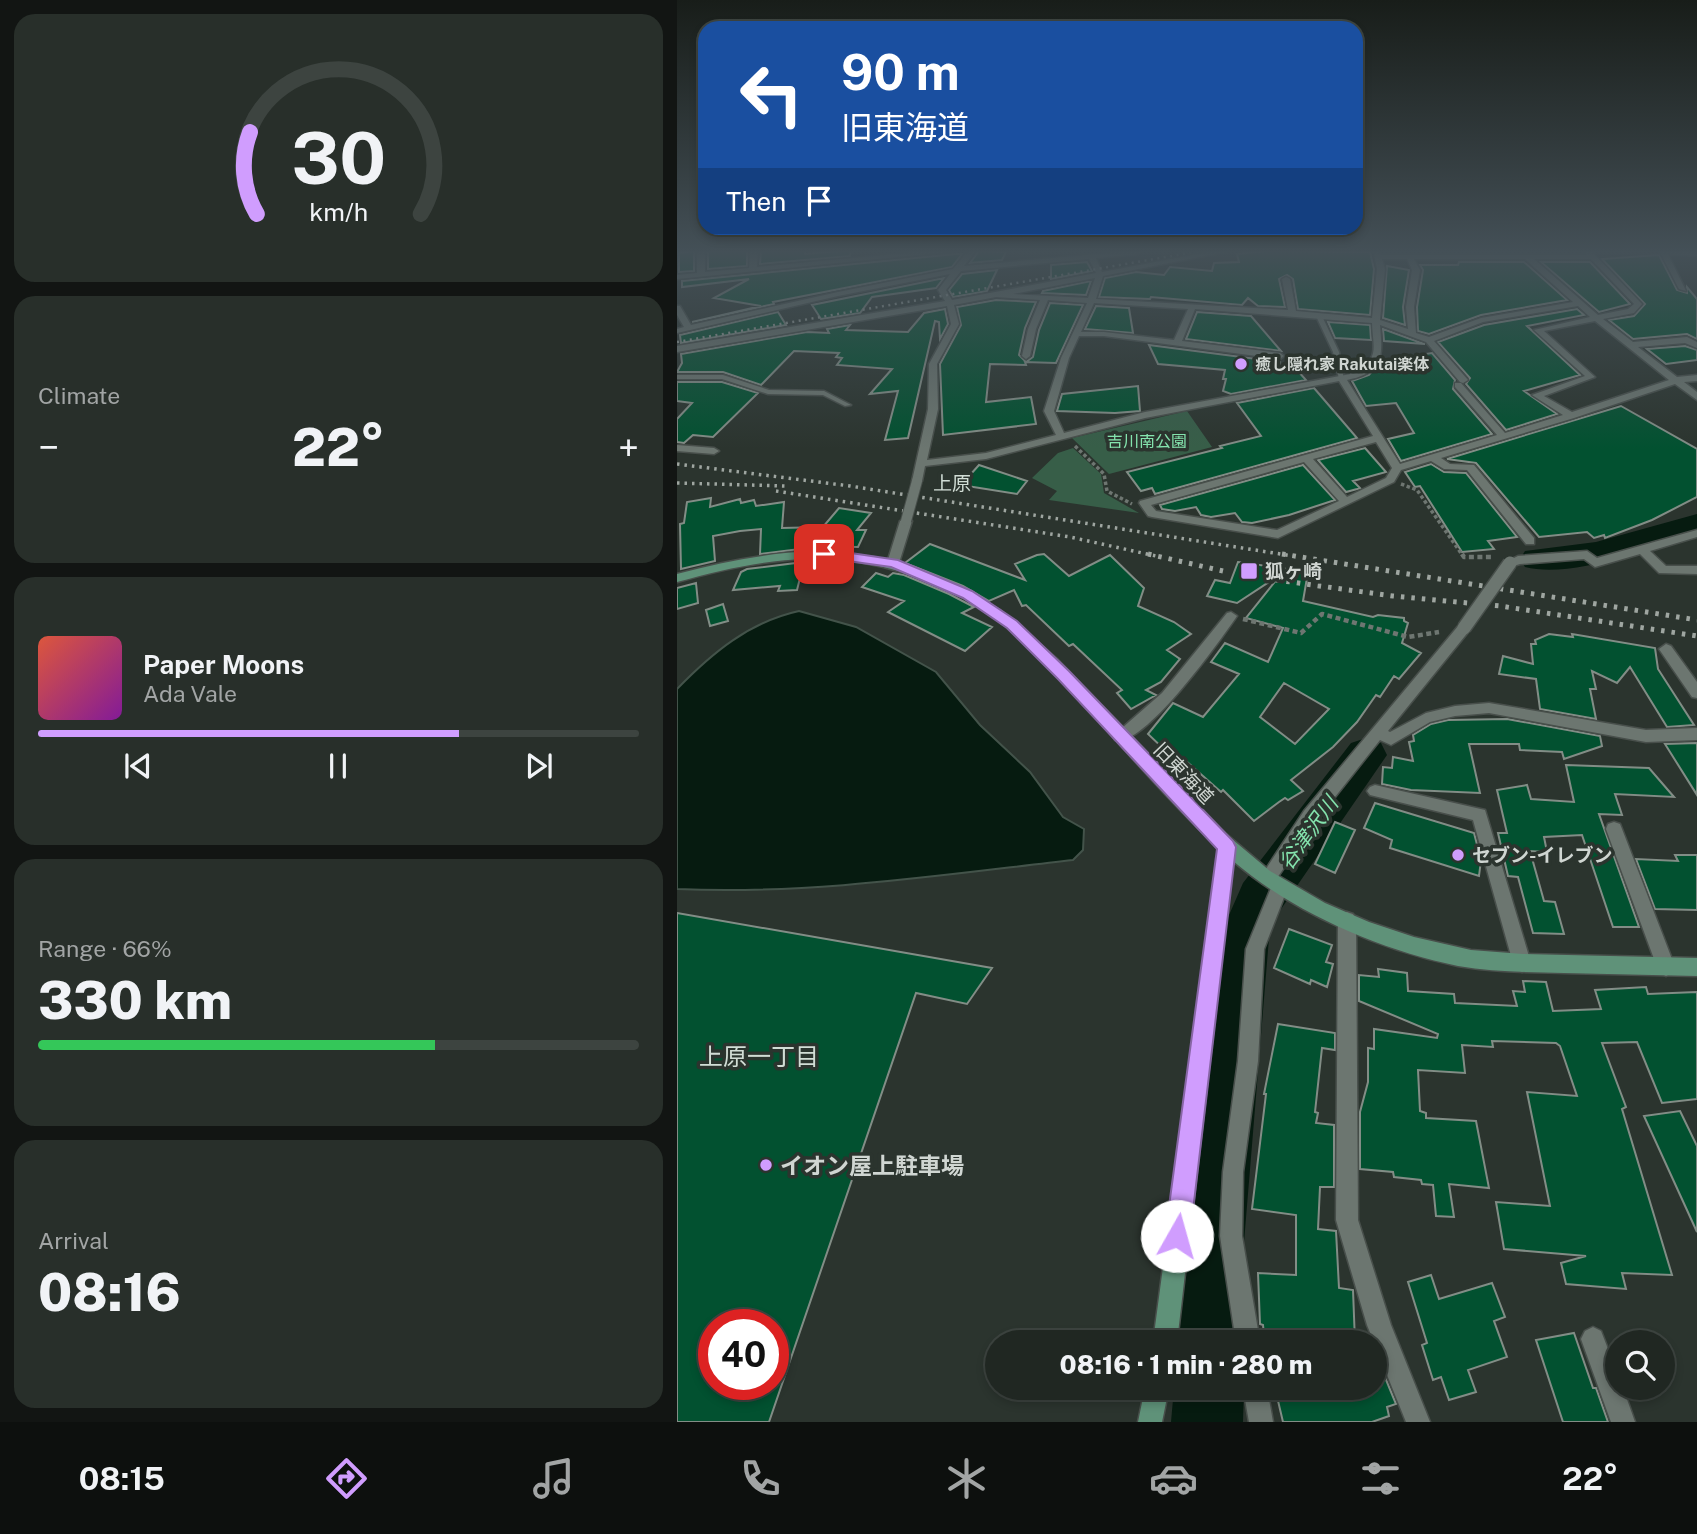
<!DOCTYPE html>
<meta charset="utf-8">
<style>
body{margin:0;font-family:"Public Sans","Noto Sans JP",sans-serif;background:#282f2a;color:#f1f3f6;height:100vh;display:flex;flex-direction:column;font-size:26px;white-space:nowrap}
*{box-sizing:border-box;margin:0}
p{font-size:23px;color:#a2a5a5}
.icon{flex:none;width:38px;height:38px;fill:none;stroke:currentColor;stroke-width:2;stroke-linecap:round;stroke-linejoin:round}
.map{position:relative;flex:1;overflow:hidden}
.details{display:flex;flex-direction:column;gap:14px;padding:14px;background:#121513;width:677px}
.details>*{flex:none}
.banner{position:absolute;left:21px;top:21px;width:665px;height:214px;border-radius:21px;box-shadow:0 4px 10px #0003,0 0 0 2px #3d4440;background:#1a4fa0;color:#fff;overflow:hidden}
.buttons{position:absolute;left:928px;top:1330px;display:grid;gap:14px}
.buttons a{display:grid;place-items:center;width:70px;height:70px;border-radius:50%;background:#202722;box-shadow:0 4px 10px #0003,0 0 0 2px #3d4440;font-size:35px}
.speed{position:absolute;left:21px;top:1309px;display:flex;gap:14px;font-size:35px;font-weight:700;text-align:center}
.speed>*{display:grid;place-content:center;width:91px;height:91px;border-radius:50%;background:#202722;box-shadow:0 4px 10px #0003,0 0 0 2px #3d4440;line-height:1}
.speed .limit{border:10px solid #d22;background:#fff;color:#111}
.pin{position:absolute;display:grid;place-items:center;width:60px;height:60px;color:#fff;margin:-30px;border-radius:14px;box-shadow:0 4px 10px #0006}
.me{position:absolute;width:77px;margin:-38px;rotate:7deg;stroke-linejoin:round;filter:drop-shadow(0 0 5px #0008)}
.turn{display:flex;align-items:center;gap:24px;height:147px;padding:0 28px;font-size:32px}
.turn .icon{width:91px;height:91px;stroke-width:2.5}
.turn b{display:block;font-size:49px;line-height:60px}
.then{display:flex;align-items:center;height:66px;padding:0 28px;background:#0003;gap:14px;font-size:26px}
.big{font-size:52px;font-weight:800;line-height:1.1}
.details .tile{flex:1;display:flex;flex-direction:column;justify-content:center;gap:10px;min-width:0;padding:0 24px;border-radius:21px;background:#282f2a}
.details .dial{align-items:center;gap:0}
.dial svg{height:182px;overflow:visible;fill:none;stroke:#3d4440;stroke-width:7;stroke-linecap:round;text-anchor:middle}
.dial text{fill:#f1f3f6;stroke:none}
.song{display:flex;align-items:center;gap:21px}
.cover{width:84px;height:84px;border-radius:10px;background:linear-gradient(135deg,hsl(10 70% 55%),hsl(290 70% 35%))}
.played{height:7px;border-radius:4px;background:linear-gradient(90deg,#d09dfe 70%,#3d4440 70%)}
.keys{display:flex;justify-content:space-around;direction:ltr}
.heat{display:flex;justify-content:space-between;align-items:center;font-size:38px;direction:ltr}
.charge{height:10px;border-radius:5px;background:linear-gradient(90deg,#34c759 66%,#3d4440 0)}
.trip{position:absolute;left:308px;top:1330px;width:402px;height:70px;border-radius:35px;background:#202722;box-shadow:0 4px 10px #0003,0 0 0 2px #3d4440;font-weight:800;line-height:70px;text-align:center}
.tab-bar{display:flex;height:112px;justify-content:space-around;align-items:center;background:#0d100e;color:#a2a5a5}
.tab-bar .icon{width:49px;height:49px}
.tab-bar .active{color:#d09dfe}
.tab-bar b{font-size:32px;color:#f1f3f6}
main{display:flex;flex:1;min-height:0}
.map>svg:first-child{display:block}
.green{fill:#375e48}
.water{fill:#061b10;stroke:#43534a;stroke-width:2}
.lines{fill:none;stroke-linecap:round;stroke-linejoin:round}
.river{fill:#061b10;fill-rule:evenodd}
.building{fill:#025130;stroke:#828d86;stroke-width:2;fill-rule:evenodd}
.lane-casing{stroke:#484f4b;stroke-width:3}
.street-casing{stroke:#484f4b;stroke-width:3}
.secondary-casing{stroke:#484f4b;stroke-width:3}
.path-far1{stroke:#6e7671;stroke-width:3.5;stroke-dasharray:3.5 2.5;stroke-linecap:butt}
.path{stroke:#6e7671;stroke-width:4.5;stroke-dasharray:5 3.5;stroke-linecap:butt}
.lane{fill:#6c7670;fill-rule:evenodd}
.street{fill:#6c7670;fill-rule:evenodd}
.secondary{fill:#5f9279;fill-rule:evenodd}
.rail-far2{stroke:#9fa6a1;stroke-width:2.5;stroke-dasharray:2 4.5;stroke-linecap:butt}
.rail-far1{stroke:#9fa6a1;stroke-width:3.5;stroke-dasharray:2.5 5;stroke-linecap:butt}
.rail{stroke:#9fa6a1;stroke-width:5;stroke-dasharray:3.5 7;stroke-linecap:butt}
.street-bridge-far1-casing{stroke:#484f4b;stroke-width:12;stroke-linecap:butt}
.street-bridge-casing{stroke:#484f4b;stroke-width:16;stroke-linecap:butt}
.street-bridge-far1{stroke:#6c7670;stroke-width:10}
.street-bridge{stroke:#6c7670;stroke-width:13}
.route{fill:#d09dfe;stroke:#8766a5;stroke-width:2}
.poi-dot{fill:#d09dfe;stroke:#2b342e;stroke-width:2.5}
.labels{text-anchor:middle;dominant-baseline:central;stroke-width:7;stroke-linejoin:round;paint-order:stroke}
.far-poi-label{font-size:16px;font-weight:bold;fill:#d0d6d2;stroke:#2b342e;text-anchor:start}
.far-park-label{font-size:16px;fill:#84e3ad;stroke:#2b342e}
.far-quarter-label{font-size:19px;fill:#d1ddd5;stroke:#2b342e}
.poi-label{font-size:19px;font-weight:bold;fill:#d0d6d2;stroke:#2b342e;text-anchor:start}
.street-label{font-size:19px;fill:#d0d6d2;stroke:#2b342e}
.water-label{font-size:21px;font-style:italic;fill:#84e3ad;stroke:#2b342e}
.near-poi-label{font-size:23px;font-weight:bold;fill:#d0d6d2;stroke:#2b342e;text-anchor:start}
.near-neighbourhood-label{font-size:24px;fill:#d1ddd5;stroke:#2b342e}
</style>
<main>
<section class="details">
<div class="tile dial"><svg viewBox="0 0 100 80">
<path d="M14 69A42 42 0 1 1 86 69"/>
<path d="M14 69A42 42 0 0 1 11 33" stroke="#d09dfe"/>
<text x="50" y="56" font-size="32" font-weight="700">30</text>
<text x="50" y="72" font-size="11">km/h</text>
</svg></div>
<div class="tile"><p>Climate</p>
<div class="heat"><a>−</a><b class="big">22°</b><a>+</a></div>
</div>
<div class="tile">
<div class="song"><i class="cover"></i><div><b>Paper Moons</b><p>Ada Vale</p></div></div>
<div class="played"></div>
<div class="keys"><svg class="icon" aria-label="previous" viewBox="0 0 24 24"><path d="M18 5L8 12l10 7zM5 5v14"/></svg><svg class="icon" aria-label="pause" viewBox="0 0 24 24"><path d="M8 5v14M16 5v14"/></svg><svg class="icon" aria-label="next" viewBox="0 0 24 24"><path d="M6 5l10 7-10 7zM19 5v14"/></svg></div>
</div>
<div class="tile"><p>Range · 66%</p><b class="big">330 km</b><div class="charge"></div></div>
<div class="tile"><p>Arrival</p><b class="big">08:16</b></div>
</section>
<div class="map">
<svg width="1020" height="1422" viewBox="0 0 1020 1422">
<rect width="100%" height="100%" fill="#2b342e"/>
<path class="green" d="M510 411 535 447 432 474 395 438Z
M396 448 424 474 427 493 462 513 372 500 380 491 355 478 381 453Z"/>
<path class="water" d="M122 611 179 627 259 672 303 725 353 772 386 817 407 829 406 850 396 860C264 875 133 895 0 889V689C35 653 72 622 122 611Z"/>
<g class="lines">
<path class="river" d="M1020 514V534C974 548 895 579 848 567L843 559 848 551 919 542Z
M689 738 704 743 710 755 602 912 592 938 564 1279 566 1342H498L500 1279 542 938 566 883 674 743Z
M497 1388H567L566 1422H494Z"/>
</g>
<path class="building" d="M31 250H70V266L31 269Z
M84 250H128V254L174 250 173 256 83 264Z
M17 251V271L2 272V253Z
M302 251 329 252 325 260 293 263Z
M588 251 693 252 697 269 693 315 621 309 616 279 610 275 602 279 608 307 581 306 571 298 565 305 474 297 473 299 422 297 428 278 459 272 487 275 493 267 535 271 537 263 562 262 560 254Z
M279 254H285L275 267 96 302 97 304 15 322 84 306 37 298 72 279 5 287V281Z
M982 255 1000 290 1010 293V287L1020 299V339L1010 334 956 339 932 320 957 316 968 304 925 259Z
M410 262 415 271 374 279V265Z
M782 262H847L890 300 804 315 752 334 741 331 740 307 746 270 743 265H781Z
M864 262H913L953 304 922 312Z
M710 266 732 270 726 307 728 325 706 318Z
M320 270 310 291 276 297 272 290 285 274Z
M267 278 259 288 195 297 183 313 144 319 135 305Z
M414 281 409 295 365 293 366 291Z
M319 300 359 302 348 328 342 355 349 362 356 357 362 330 373 303 406 305 379 363 348 362 349 365 313 364 309 402 354 397 359 424 266 435 263 364 284 325 280 307Z
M419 306 452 308 456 333 408 329Z
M268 309 271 324 263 339 262 322 258 321 231 438 208 440 221 391 193 394 215 369 160 365 165 358 159 357 162 353 117 351 84 385 46 372H0L5 363 4 354 130 332 152 333 150 329 173 325 169 330 231 332 247 313Z
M900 309 907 315 850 326 903 375 847 391 880 414 829 430 789 384 793 378 761 342 807 325Z
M101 312 109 325 4 343 3 335Z
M520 312 574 316 604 351 509 339Z
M651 322 693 325 694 340 658 338Z
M706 329 747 344H748L707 341Z
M472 345 603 362 602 367 620 370 629 380 554 394 546 391 549 379H546L548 370 481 364Z
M1008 346 1020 350V360L989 364 970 349Z
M755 353 778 380 776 389 815 434 724 461 711 439 737 433 719 403 689 406 675 381 692 375 704 361Z
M0 382H45L81 393 36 437 16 435 7 443 0 442V419L15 403 0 401Z
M461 386 463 411 438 413 380 411 385 394Z
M637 388 680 438 478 494 475 488 464 491 450 472 545 448 543 446 584 436 560 403Z
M944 406 1020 449V497L975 520 928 538 927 535 917 538 910 532 862 537 799 463 770 459Z
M688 448 709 472 676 481 683 488 680 489 669 492 641 460Z
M754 464 767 472 789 473 840 537 811 541 817 549 785 552 743 486 738 487 728 472Z
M302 465 350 481 340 494 284 485Z
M626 465 658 500 612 515 575 523 565 522 558 513 534 517 524 515 519 507 498 511 485 509 483 505Z
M34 498 33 507 63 499 64 503 77 500 79 506 107 502 105 528 146 527 162 508 194 513 180 530H189L181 547 131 546V548L83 554 84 529 63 531 36 536 38 561 4 569 3 524 7 523 10 502Z
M253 544 348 580 338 564 360 555 367 554 392 576 433 555 467 588 461 606 497 622 514 634 490 650 503 659 484 682 469 690 479 695 454 709 440 693 445 690 396 644 392 646 349 605 345 606 337 590 312 601 286 586 228 563Z
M127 562 120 590 101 591 103 586 56 590 64 572 70 569Z
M561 562 631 572 626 601 696 617 701 615 727 618V621L731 623 725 643 744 653 722 679 717 676 703 697 699 695 680 722 656 747 614 780 626 791 611 800 608 798 602 802 577 821 546 790 544 792 509 761 500 767 487 754 490 752 471 734 496 703 526 717 562 674 534 662 548 643 591 662 606 628 569 618 604 574 560 603 530 596 538 580 553 583ZM607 683 652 709 618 744 583 717Z
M199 573 211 577 216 573 227 575 272 594 297 607 285 613 315 627 288 651 211 612 227 601 185 587Z
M19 583 21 603 0 609V588Z
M46 604 51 621 33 626 29 610Z
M872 634 896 637 895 634 978 648 981 669 1017 725 990 727 953 667 940 683 915 671 919 689H913L919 719 863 709 859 679 822 674 826 656 856 664 854 644H859L858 640Z
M830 719 923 736 925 746 887 759 885 752 843 750 842 744H792L803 793 734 790 705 784 706 767 715 768 716 757 736 761 732 742 737 741 736 735 754 724 771 720Z
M1020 743V795L988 744Z
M889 765 972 768 997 797 938 794 945 815 922 814 962 927H936L905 835 867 837 870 852 853 851 867 901 878 902 887 934 856 933 841 877 831 876 821 833H830L820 790 850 785 854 799 897 802Z
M698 803 797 833 804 860 802 876 713 848 715 840 687 828Z
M658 822 678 830 658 873 638 864Z
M998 855H1020V910L978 909 959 859 1001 861Z
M0 913 315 968 290 1004 239 993 92 1422H0ZM37 1325H96V1384H37Z
M612 929 655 945 649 962 656 964 650 987 634 980 633 984 597 968Z
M701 969 730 973 731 991 777 994 778 1003 840 1006 836 991 848 992 846 981 869 982 876 1011 924 1009 918 990 969 987 971 994 1020 992V1099L985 1103 960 1042 925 1043 949 1107 945 1109 995 1275 945 1273 949 1289 889 1284 884 1263 909 1256 827 1249 819 1202 873 1206 850 1092 900 1096 883 1046 879 1043 815 1041 816 1047 785 1045 788 1073 741 1070 743 1111 749 1113V1118L799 1121 812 1188 772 1184 777 1217 759 1216 756 1185 745 1184 744 1180 717 1177 716 1172 683 1169V1112L691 1082V1048L697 1049V1029L760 1038 761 1034 682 1001V975L702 977Z
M601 1024 658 1033V1050L645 1048 638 1112 641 1113 639 1123 657 1125V1187H643L641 1229 659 1231 662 1288 676 1290 678 1342 587 1335 586 1325 583 1324 581 1273 619 1275V1215L575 1209 589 1094H587Z
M1003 1111 1020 1146V1232L967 1116Z
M754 1275 762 1299 815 1283 828 1317 817 1321 830 1357 791 1370 799 1392 772 1400 764 1377 756 1380 745 1345 750 1343 731 1282Z
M897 1333 916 1388H919L931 1422H886L859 1340Z
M698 1353 719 1404 710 1407 712 1416 695 1422H606L598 1388H698Z"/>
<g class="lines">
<defs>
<path id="lane" d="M642 314 645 316 662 352 667 380 662 379 656 352 639 316Z
M0 375H46L92 390 147 391 174 405 168 406 146 395 91 394 45 379H0Z"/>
<path id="street" d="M20 250H28V272L72 268 73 250H81L80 267 261 250H290L0 279V275L20 273Z
M292 250H299L287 266 465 250 461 254 419 258 425 272 542 250H558L426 276 419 299 611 310 605 279 609 277 613 279 619 311 695 318 700 269 696 250H703L704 255H910L906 250H913L965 304 957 313 926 319 956 342 1010 337 1020 342V348L1008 343 961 347 1000 377 1020 375V381L1007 382 1020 392V400L998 384 897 418 764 458 773 464 797 465 857 538V544H849L790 470 767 469 754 461 724 470 717 482 601 538 475 517 471 516 462 503 463 501 696 436 662 381 468 418 309 459 248 466 245 481 240 484 235 481 251 409 252 364 274 324 270 306 0 352V346L268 301 261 290 273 274 161 296 0 333V329L7 327 0 315V306H3L14 325 161 292 276 269ZM412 259 419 273 275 300 269 290 284 271ZM705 259H730L735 270 729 307 731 329 703 320 708 269ZM737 259H848L896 302 804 318 752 337 739 333 737 307 743 270ZM857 259H914L957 304 951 309 921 315ZM418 278 411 298 336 294ZM319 297 363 300 351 329 345 356 349 359 353 356 359 329 371 300 410 303 384 358 367 411 379 435 309 453 250 460 261 409 260 364 282 324 277 305ZM417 303 511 309 497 340 427 332H404ZM901 306 913 317 857 330 908 376 855 395 886 415 828 433 784 383H778V387L820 435 723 464 670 380C706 373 706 358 703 325L749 342 783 382 786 383 791 380 757 341 806 322ZM518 309 695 323C696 348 703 357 679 373L468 412 387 433 377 411 392 358 402 336H427L603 359 607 356 603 353 505 341ZM918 321 992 380 895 412 867 396 918 377 867 331ZM699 442 715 468 709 478 670 497 636 459ZM627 462 662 501 600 530 479 511 474 505Z
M982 250 1020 252V256L991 254 1009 291 1002 289Z
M0 445 37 448 42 451 37 454 0 451Z
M229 518 235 521 222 563 220 566H212L210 563 223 521Z
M1020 530V537L973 551 989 566H1020V574L982 573 963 554 918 567 907 559 843 564 833 567 827 563 841 556 910 551 920 558Z
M554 612 560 616 558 619C542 642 466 749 438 740L436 736 485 693 550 613Z
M787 624 793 628 792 631 711 731 713 732 749 713 778 706 812 703 969 730 1020 728V740L969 742 812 713 778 716 753 722 714 745 703 740 639 821 598 881 603 879 609 882 611 887 587 949 581 1061 566 1172 565 1236 583 1342H559L543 1236 546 1172 561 1061 569 949 596 883 591 885 585 883 583 878 627 811 782 625Z
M989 644 994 646 1020 682V698L1015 697 982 649Z
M698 785 808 810 854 963 851 969 845 972 839 969 836 963 796 820 693 795 690 791 693 787Z
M937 822 943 824 945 829 998 967 995 973 989 976 983 973 980 967 929 829 931 824Z
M670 912 676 914 679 920 681 1220 714 1325 753 1422H729L690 1325 659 1220 661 920 664 914Z
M916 1327 924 1331 940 1372V1388H946L958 1422H934L904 1339 908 1331Z
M566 1388H590L596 1422H572Z"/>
<path id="secondary" d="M132 551 196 557 232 567 285 588 323 610 381 660 549 834 593 871 648 903 692 922 737 937 794 950 846 954 1020 958V976C975 975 931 974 887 973 852 972 816 972 781 966 703 950 617 913 556 861L500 1342H476L542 848C491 801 447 748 400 697 374 669 347 639 315 616 263 579 195 557 130 559 86 560 43 570 0 582V574C44 562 86 554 132 551Z
M468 1388H492L485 1422H461Z"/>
</defs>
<use href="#lane" class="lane-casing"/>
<use href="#street" class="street-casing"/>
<use href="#secondary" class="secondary-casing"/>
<path class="path-far1" d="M398 446 427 474 430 491 455 504
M724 484 740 490 786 556"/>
<path class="path" d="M785 554 787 557H816
M566 619 624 633 645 614 731 637 762 632"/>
<use href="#lane" class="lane"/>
<use href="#street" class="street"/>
<use href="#secondary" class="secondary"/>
<path class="rail-far2" d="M0 342 529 250"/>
<path class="rail-far1" d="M0 464 173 486 616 556
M0 483 108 486
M99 491 393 537 479 556"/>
<path class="rail" d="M471 554 546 571
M605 554 1020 620
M599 580 716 596 823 606 1020 636"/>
<defs>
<path id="street-bridge-far1" d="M229 521 240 481"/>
<path id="street-bridge" d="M787 628 833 563"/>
</defs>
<use href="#street-bridge-far1" class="street-bridge-far1-casing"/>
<use href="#street-bridge" class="street-bridge-casing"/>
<use href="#street-bridge-far1" class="street-bridge-far1"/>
<use href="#street-bridge" class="street-bridge"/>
</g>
<linearGradient id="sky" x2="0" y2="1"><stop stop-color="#181d19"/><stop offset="0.56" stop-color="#445057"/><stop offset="1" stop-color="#445057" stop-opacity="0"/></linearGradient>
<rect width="1020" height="449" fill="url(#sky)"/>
<path class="route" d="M147 549 221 560 295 591 340 621 392 671 556 841 559 847 513 1236 509 1245 500 1249 491 1245 488 1236 540 849 381 679 330 628 286 598 214 567 142 557 140 554Z"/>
<g class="poi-dot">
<circle cx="564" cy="364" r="7"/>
<rect x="563" y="562" width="18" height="18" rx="3.5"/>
<circle cx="781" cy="855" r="7"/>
<circle cx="89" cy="1165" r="7"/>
</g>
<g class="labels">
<g class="far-poi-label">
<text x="578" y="364">癒し隠れ家 Rakutai楽体</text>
</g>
<g class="far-park-label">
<text x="470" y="441">吉川南公園</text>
</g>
<g class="far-quarter-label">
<text x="275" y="483">上原</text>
</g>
<g class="poi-label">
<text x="588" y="571">狐ヶ崎</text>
<text x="795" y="855">セブン-イレブン</text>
</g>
<g class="street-label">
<text transform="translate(507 773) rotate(46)">旧東海道</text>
</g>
<g class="water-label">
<text transform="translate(631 833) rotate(-54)">谷津沢川</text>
</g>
<g class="near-poi-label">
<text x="103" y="1165">イオン屋上駐車場</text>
</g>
<g class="near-neighbourhood-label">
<text x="82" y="1056">上原一丁目</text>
</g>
</g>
</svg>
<div class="buttons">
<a><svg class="icon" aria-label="search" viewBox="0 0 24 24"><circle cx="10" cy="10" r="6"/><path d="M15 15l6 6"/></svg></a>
</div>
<div class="speed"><div class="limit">40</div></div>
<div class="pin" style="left:147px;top:554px;background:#d93025"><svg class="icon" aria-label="arrive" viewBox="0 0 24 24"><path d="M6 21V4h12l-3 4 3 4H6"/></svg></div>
<svg class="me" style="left:500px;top:1236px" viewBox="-20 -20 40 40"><circle r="19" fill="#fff"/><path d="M0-13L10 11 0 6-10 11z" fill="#d09dfe"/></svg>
<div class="trip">08:16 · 1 min · 280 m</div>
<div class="banner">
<div class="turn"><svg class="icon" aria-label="left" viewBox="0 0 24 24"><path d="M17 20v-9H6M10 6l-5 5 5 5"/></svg><div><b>90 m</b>旧東海道</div></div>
<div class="then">Then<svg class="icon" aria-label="arrive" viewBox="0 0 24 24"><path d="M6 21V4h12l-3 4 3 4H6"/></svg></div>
</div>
</div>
</main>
<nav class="tab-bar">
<b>08:15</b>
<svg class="icon active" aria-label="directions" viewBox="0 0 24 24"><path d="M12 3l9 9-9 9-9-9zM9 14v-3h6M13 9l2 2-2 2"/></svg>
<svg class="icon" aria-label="music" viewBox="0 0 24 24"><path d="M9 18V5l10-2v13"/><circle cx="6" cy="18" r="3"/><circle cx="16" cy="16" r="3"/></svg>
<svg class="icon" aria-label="phone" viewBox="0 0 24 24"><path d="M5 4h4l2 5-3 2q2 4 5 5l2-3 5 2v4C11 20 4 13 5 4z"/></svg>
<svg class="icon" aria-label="climate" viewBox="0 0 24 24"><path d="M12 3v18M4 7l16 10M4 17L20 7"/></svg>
<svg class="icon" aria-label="car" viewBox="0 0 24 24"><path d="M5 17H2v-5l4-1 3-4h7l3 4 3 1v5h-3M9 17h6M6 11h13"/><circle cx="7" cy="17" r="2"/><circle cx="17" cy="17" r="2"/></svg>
<svg class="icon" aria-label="filters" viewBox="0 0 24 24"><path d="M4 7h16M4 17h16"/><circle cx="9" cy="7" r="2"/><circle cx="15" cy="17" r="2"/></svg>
<b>22°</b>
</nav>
